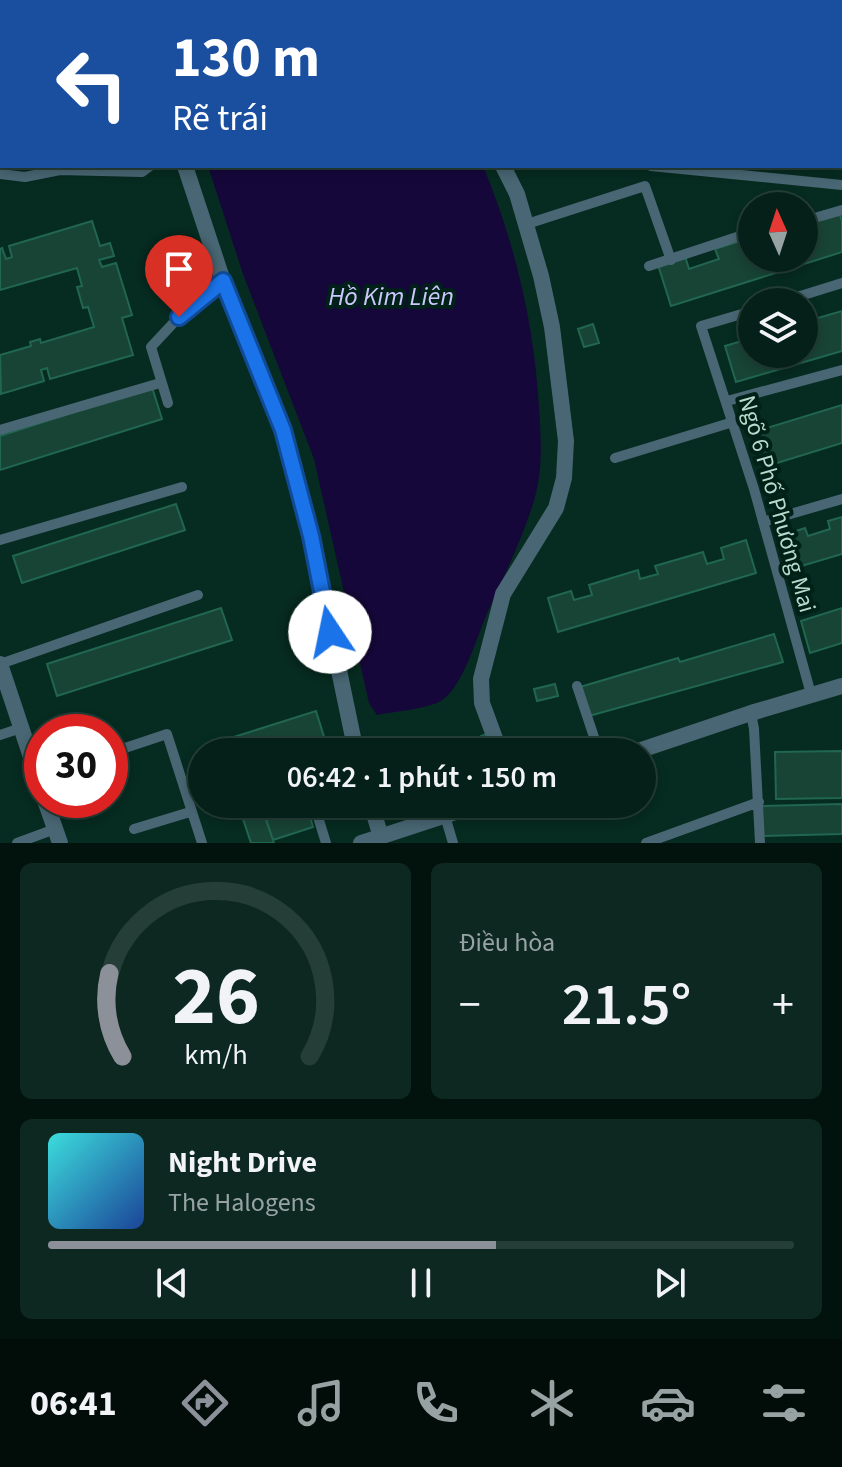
<!DOCTYPE html>
<html lang="vi">
<meta charset="utf-8">
<style>
body{margin:0;font-family:"Source Sans 3",sans-serif;background:#0d2821;color:#f1f3f6;height:100vh;display:flex;flex-direction:column;font-size:30px;white-space:nowrap}
*{box-sizing:border-box;margin:0}
p{font-size:26px;color:#97a3a2}
.icon{flex:none;width:44px;height:44px;fill:none;stroke:currentColor;stroke-width:2;stroke-linecap:round;stroke-linejoin:round}
.map{position:relative;height:843px;overflow:hidden}
.panel{display:flex;flex-direction:column;gap:20px;padding:20px;background:#02120d;flex:1}
.panel>*{flex:none}
.top-card{position:absolute;left:0px;top:0px;width:842px;height:168px;box-shadow:0 4px 12px #0003,0 0 0 2px #253e37;background:#1a4fa0;color:#fff;overflow:hidden}
.needle{width:52px;rotate:357deg}
.buttons{position:absolute;left:738px;top:192px;display:grid;gap:16px}
.buttons a{display:grid;place-items:center;width:80px;height:80px;border-radius:50%;background:#042018;box-shadow:0 4px 12px #0003,0 0 0 2px #253e37;font-size:40px}
.speed{position:absolute;left:24px;top:714px;display:flex;gap:16px;font-size:40px;font-weight:700;text-align:center}
.speed>*{display:grid;place-content:center;width:104px;height:104px;border-radius:50%;background:#042018;box-shadow:0 4px 12px #0003,0 0 0 2px #253e37;line-height:1}
.speed .limit{border:12px solid #d22;background:#fff;color:#111}
.pin{position:absolute;display:grid;place-items:center;width:68px;height:68px;color:#fff;margin:-82px -34px;border-radius:50% 50% 50% 0;rotate:-45deg;box-shadow:0 0 8px #0007}
.pin .icon{rotate:45deg}
.me{position:absolute;width:88px;margin:-44px;rotate:349deg;stroke-linejoin:round;filter:drop-shadow(0 0 6px #0008)}
.turn{display:flex;align-items:center;gap:28px;height:168px;padding:0 40px;font-size:36px}
.turn .icon{width:104px;height:104px;stroke-width:2.5}
.turn b{display:block;font-size:56px;line-height:68px}
.big{font-size:60px;font-weight:600;line-height:1.1}
.panel .tile{flex:1;display:flex;flex-direction:column;justify-content:center;gap:12px;min-width:0;padding:0 28px;border-radius:12px;background:#0d2821}
.panel .dial{align-items:center;gap:0}
.dial svg{height:208px;overflow:visible;fill:none;stroke:#253e37;stroke-width:7;stroke-linecap:round;text-anchor:middle}
.dial text{fill:#f1f3f6;stroke:none}
.song{display:flex;align-items:center;gap:24px}
.cover{width:96px;height:96px;border-radius:12px;background:linear-gradient(135deg,hsl(180 70% 55%),hsl(220 70% 35%))}
.played{height:8px;border-radius:4px;background:linear-gradient(90deg,#8c9099 60%,#253e37 60%)}
.keys{display:flex;justify-content:space-around;direction:ltr}
.heat{display:flex;justify-content:space-between;align-items:center;font-size:44px;direction:ltr}
.panel .tiles{flex:1;display:grid;gap:20px;grid-template-columns:1fr 1fr}
.tile:last-child{grid-column:span 2}
.trip{position:absolute;left:188px;top:738px;width:468px;height:80px;border-radius:40px;background:#042018;box-shadow:0 4px 12px #0003,0 0 0 2px #253e37;font-weight:600;line-height:80px;text-align:center}
.menu{display:flex;height:128px;justify-content:space-around;align-items:center;background:#020d0a;color:#97a3a2}
.menu .icon{width:56px;height:56px}
.menu .on{color:#8c9099}
.menu b{font-size:36px;color:#f1f3f6}
.map>svg:first-child{display:block}
.water{fill:#16073b}
.building{fill:#184435;stroke:#216650;stroke-width:2}
.lines{fill:none;stroke-linecap:round;stroke-linejoin:round}
.service{stroke:#486673;stroke-width:10}
.minor{stroke:#486673;stroke-width:16}
.tertiary{stroke:#486673;stroke-width:16}
.route-casing{stroke:#114b97;stroke-width:20}
.route{stroke:#1a73e8;stroke-width:14}
.labels{text-anchor:middle;dominant-baseline:central;stroke-width:8;stroke-linejoin:round;paint-order:stroke}
.street-label{font-size:24px;fill:#badacd;stroke:#002117}
.water-label{font-size:26px;font-style:italic;fill:#ccc8fd;stroke:#002117}
</style>
<div class="map">
<svg width="842" height="843" viewBox="0 0 842 843">
<rect width="100%" height="100%" fill="#062b20"/>
<path class="water" d="M208 166H483C515 243 534 323 539 407 541 437 543 468 535 497 524 536 505 573 489 609 477 634 463 692 437 703 419 710 396 711 377 715L369 703 314 459 243 274Z"/>
<path class="building" d="M839 212 842 221V252L671 306 658 265 685 256 689 269 719 259 715 249 752 237V258H804V224Z
M92 221 100 246 110 243 114 256 99 260 102 267 116 263 132 315 122 318 133 355 50 379 47 368 41 370 44 381 1 394 0 355 31 346 30 342 40 339 41 343 94 327 88 307 83 308 77 287 82 286 77 268 0 290V249L2 248 6 259 12 257 9 246Z
M842 311V351L736 382 725 346 752 338V354H804V322Z
M593 324 599 343 584 347 578 329Z
M152 387 162 419 0 470V436Z
M842 405V443L764 467 754 432Z
M176 504 185 530 22 583 13 556Z
M842 517V554L788 570 778 537 805 528 808 536 830 529 828 521Z
M746 540 756 573 558 632 548 598 571 591 574 600 592 595 589 585 638 570 640 579 658 574 655 566 703 552 707 564 724 559 721 548Z
M221 608 232 640 57 696 47 664Z
M842 608V643L810 653 801 621Z
M774 634 783 662 589 716 580 687 678 658 680 662Z
M555 684 558 696 537 701 534 689Z
M316 711 326 743 298 752H222L218 742Z
M486 734 492 752H443L470 748 483 743 481 736Z
M842 751V798L776 799 775 752Z
M238 804H261L274 843H251Z
M842 804V834L761 836 760 806Z
M307 806 313 827 273 840 266 820Z"/>
<g class="lines">
<path class="service" d="M177 0 179 2
M267 0 269 2
M93 2 95 0
M604 2V0
M840 10H842
M0 18 2 19
M840 121H842
M651 166 842 185
M0 174 25 177 60 170 142 172 150 166
M804 221 842 210
M527 224 645 186 671 260
M649 266 752 232
M781 302 842 283
M752 311 701 326 754 489 811 694
M727 401 842 370
M168 403 151 347 179 317 223 281
M0 430 160 383
M615 458 733 422
M763 522 842 499
M0 540 182 487
M0 664 198 595
M577 686 599 752
M751 713 754 729 760 843
M0 735 21 728
M110 753 167 734 202 843
M314 804 326 843
M445 816 453 843
M134 829 190 812
M17 843 55 829
M646 843 759 802"/>
<path class="minor" d="M494 0V2
M316 2 318 0
M831 2V0
M840 49 842 53
M185 166 223 281 283 430 311 536 356 752
M500 752 482 703 481 679 503 594 556 508 564 478 566 441 552 327 541 276 517 194 503 166
M371 804 381 837"/>
<path class="tertiary" d="M0 664 42 790
M635 752 751 713 842 686
M45 800 60 843
M361 843 480 804"/>
</g>
<g class="lines">
<defs>
<path id="route" d="M179 317 223 281 283 430 311 536 330 632"/>
</defs>
<use href="#route" class="route-casing"/>
<use href="#route" class="route"/>
</g>
<g class="labels">
<g class="street-label">
<text transform="translate(777 504) rotate(74)">Ngõ 6 Phố Phương Mai</text>
</g>
<g class="water-label">
<text x="391" y="296">Hồ Kim Liên</text>
</g>
</g>
</svg>
<div class="buttons">
<a><svg class="needle" viewBox="-14 -14 28 28"><path d="M0-13l5 13h-10z" fill="#e53935"/><path d="M0 13l5-13h-10z" fill="#97a3a2"/></svg></a>
<a><svg class="icon" aria-label="layers" viewBox="0 0 24 24"><path d="M12 4l9 5-9 5-9-5zM3 14l9 5 9-5"/></svg></a>
</div>
<div class="speed"><div class="limit">30</div></div>
<div class="pin" style="left:179px;top:317px;background:#d93025"><svg class="icon" aria-label="arrive" viewBox="0 0 24 24"><path d="M6 21V4h12l-3 4 3 4H6"/></svg></div>
<svg class="me" style="left:330px;top:632px" viewBox="-20 -20 40 40"><circle r="19" fill="#fff"/><path d="M0-13L10 11 0 6-10 11z" fill="#1a73e8"/></svg>
<div class="trip">06:42 · 1 phút · 150 m</div>
<div class="top-card">
<div class="turn"><svg class="icon" aria-label="left" viewBox="0 0 24 24"><path d="M17 20v-9H6M10 6l-5 5 5 5"/></svg><div><b>130 m</b>Rẽ trái</div></div>
</div>
</div>
<section class="panel">
<div class="tiles">
<div class="tile dial"><svg viewBox="0 0 100 80">
<path d="M14 69A42 42 0 1 1 86 69"/>
<path d="M14 69A42 42 0 0 1 9 37" stroke="#8c9099"/>
<text x="50" y="56" font-size="32" font-weight="700">26</text>
<text x="50" y="72" font-size="11">km/h</text>
</svg></div>
<div class="tile"><p>Điều hòa</p>
<div class="heat"><a>−</a><b class="big">21.5°</b><a>+</a></div>
</div>
<div class="tile">
<div class="song"><i class="cover"></i><div><b>Night Drive</b><p>The Halogens</p></div></div>
<div class="played"></div>
<div class="keys"><svg class="icon" aria-label="previous" viewBox="0 0 24 24"><path d="M18 5L8 12l10 7zM5 5v14"/></svg><svg class="icon" aria-label="pause" viewBox="0 0 24 24"><path d="M8 5v14M16 5v14"/></svg><svg class="icon" aria-label="next" viewBox="0 0 24 24"><path d="M6 5l10 7-10 7zM19 5v14"/></svg></div>
</div>
</div>
</section>
<nav class="menu">
<b>06:41</b>
<svg class="icon on" aria-label="directions" viewBox="0 0 24 24"><path d="M12 3l9 9-9 9-9-9zM9 14v-3h6M13 9l2 2-2 2"/></svg>
<svg class="icon" aria-label="music" viewBox="0 0 24 24"><path d="M9 18V5l10-2v13"/><circle cx="6" cy="18" r="3"/><circle cx="16" cy="16" r="3"/></svg>
<svg class="icon" aria-label="phone" viewBox="0 0 24 24"><path d="M5 4h4l2 5-3 2q2 4 5 5l2-3 5 2v4C11 20 4 13 5 4z"/></svg>
<svg class="icon" aria-label="climate" viewBox="0 0 24 24"><path d="M12 3v18M4 7l16 10M4 17L20 7"/></svg>
<svg class="icon" aria-label="car" viewBox="0 0 24 24"><path d="M5 17H2v-5l4-1 3-4h7l3 4 3 1v5h-3M9 17h6M6 11h13"/><circle cx="7" cy="17" r="2"/><circle cx="17" cy="17" r="2"/></svg>
<svg class="icon" aria-label="filters" viewBox="0 0 24 24"><path d="M4 7h16M4 17h16"/><circle cx="9" cy="7" r="2"/><circle cx="15" cy="17" r="2"/></svg>
</nav>
